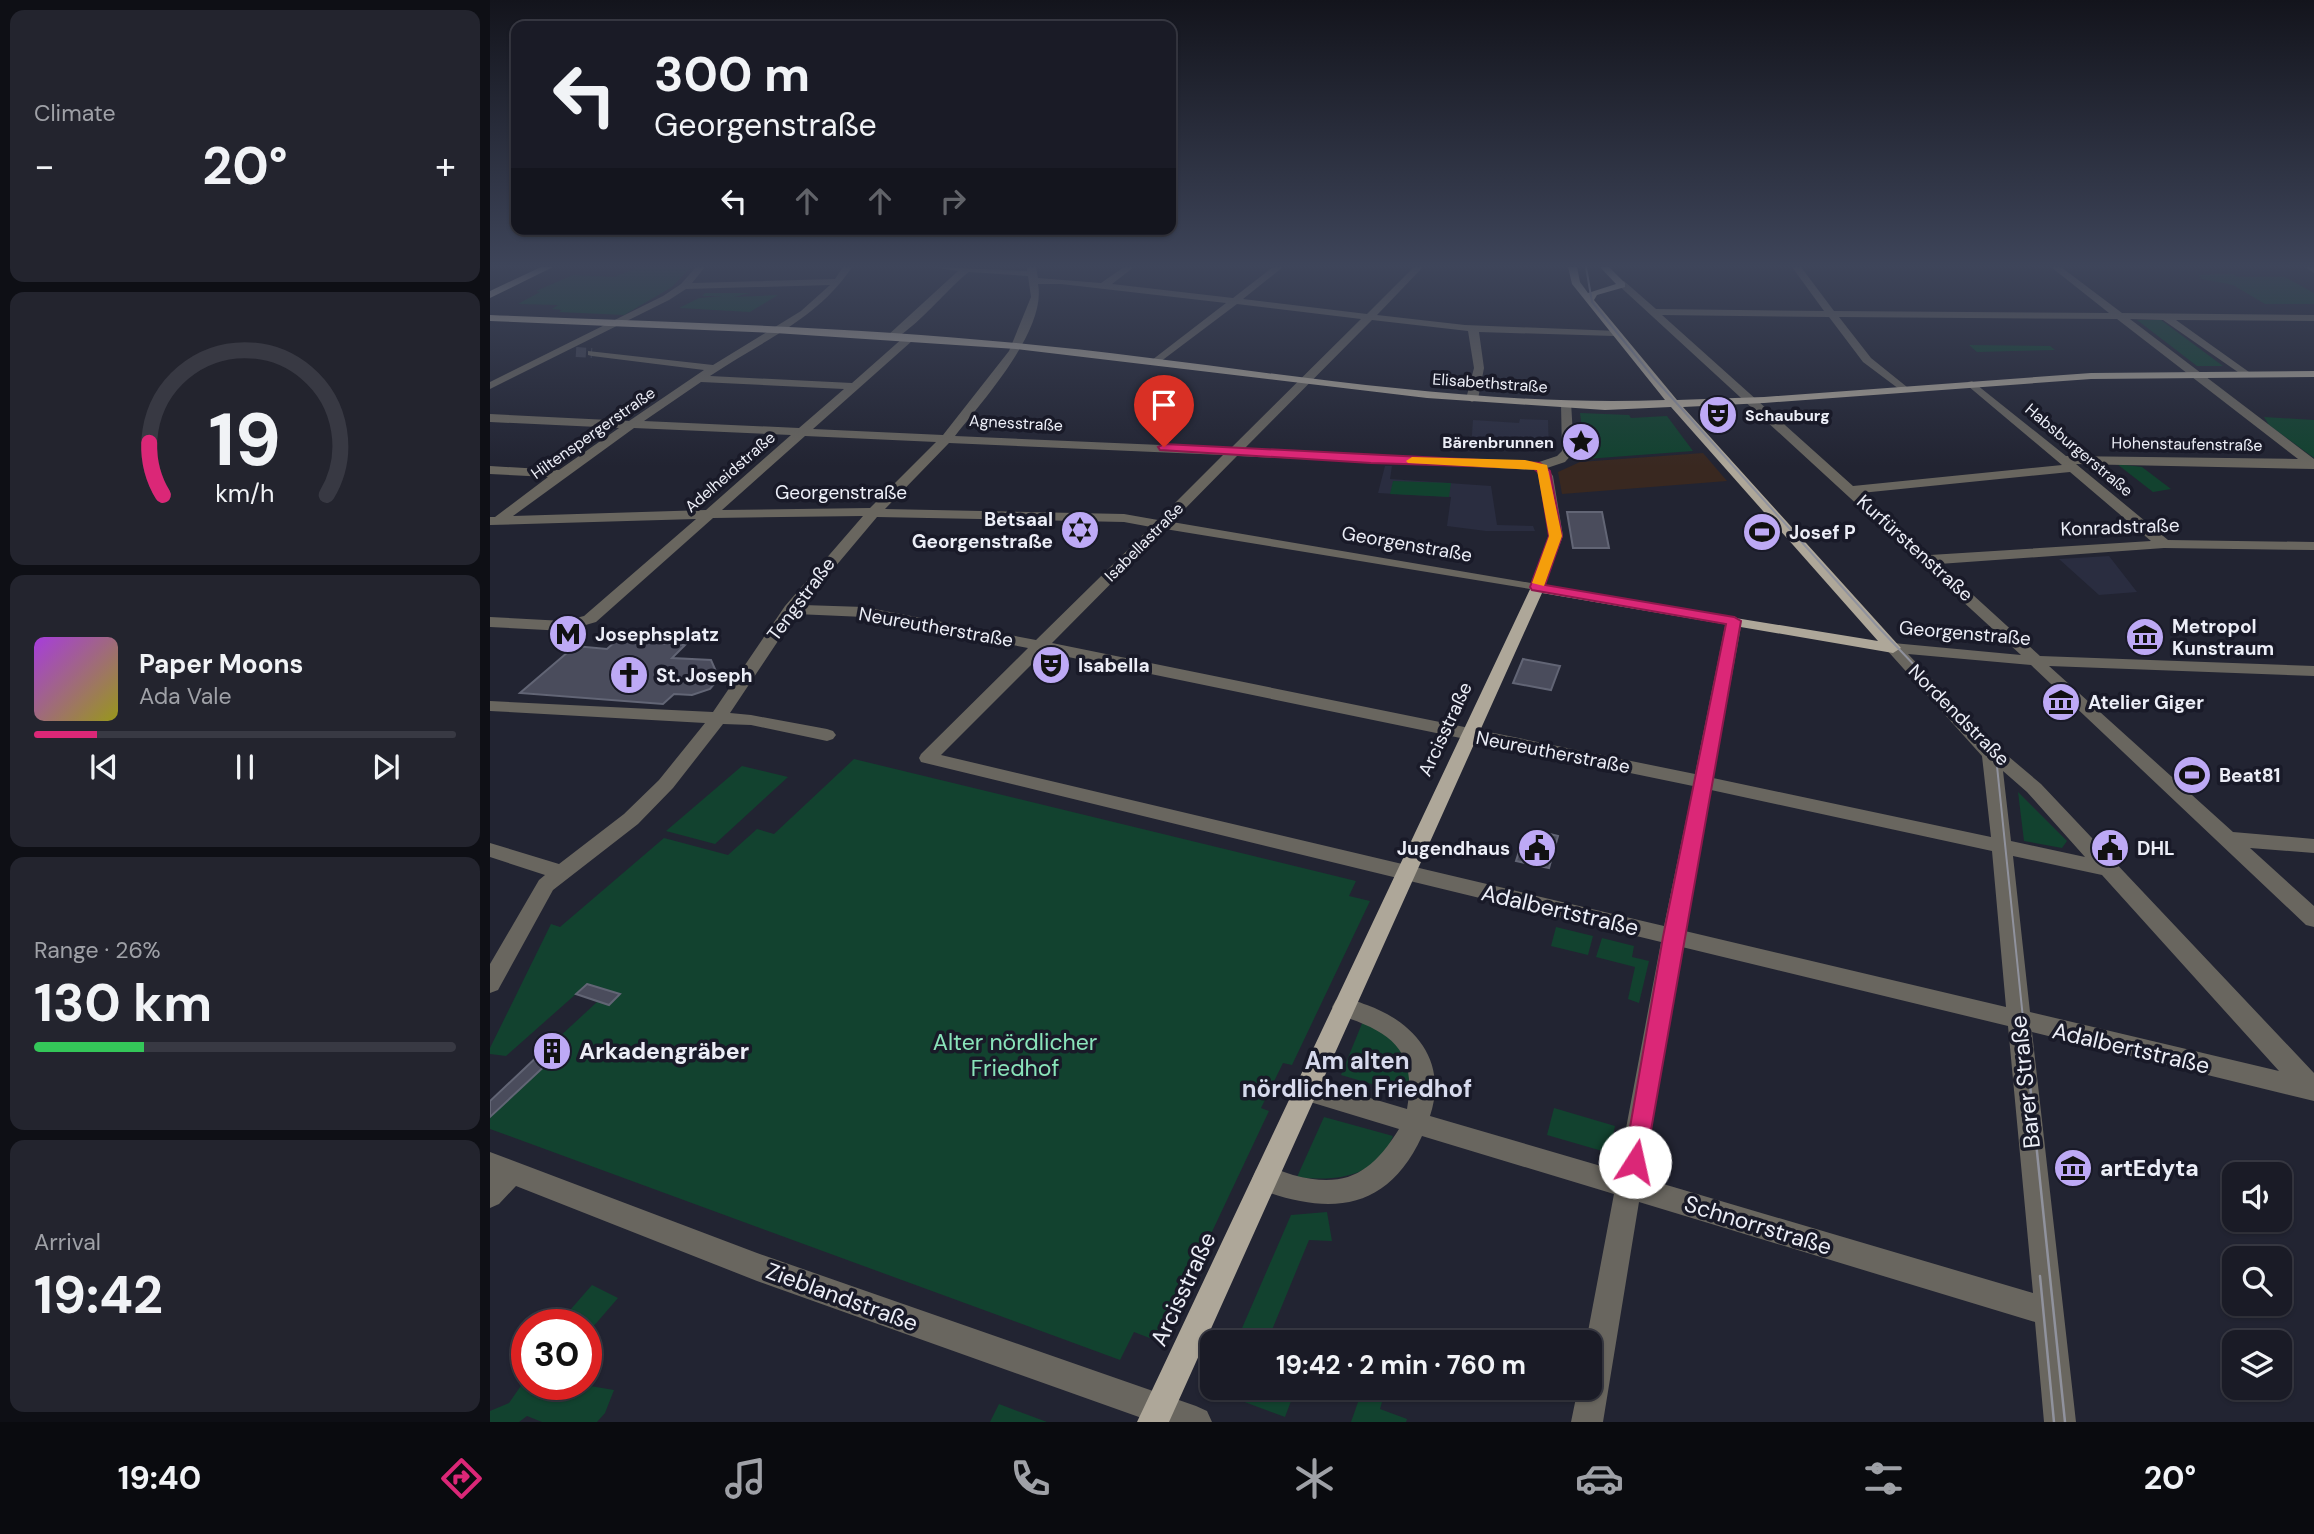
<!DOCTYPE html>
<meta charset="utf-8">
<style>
body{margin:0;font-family:"DM Sans",sans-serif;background:#23242e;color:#f1f3f6;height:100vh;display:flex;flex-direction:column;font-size:26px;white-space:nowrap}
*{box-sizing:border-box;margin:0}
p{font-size:23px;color:#9fa1a7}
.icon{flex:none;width:38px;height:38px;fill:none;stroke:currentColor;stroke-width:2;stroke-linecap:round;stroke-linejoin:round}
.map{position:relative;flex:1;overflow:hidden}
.sheet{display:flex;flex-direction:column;gap:10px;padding:10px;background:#0e0f15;width:490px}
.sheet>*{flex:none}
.banner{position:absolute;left:21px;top:21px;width:665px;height:214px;border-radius:14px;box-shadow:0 2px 5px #0004,0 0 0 2px #383943;background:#1a1b26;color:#f1f3f6;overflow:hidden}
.controls{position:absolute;left:1732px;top:1162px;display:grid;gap:14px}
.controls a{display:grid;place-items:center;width:70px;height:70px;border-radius:14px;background:#1a1b26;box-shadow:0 2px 5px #0004,0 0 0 2px #383943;font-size:35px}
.speed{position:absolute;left:21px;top:1309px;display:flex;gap:14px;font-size:35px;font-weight:700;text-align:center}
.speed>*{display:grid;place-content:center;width:91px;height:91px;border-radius:50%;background:#1a1b26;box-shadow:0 2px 5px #0004,0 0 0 2px #383943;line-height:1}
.speed .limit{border:10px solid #d22;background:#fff;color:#111}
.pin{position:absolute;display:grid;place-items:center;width:60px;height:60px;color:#fff;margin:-72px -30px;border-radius:50% 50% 50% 0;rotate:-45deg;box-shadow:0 0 7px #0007}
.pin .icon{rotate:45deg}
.me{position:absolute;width:77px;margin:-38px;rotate:10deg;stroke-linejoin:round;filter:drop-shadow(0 0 5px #0008)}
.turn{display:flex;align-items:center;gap:24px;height:147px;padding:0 28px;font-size:32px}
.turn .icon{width:91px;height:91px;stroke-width:2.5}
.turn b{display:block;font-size:49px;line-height:60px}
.lanes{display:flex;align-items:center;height:66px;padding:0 28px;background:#0003;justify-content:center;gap:35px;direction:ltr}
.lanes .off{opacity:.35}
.big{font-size:52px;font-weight:700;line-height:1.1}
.sheet .tile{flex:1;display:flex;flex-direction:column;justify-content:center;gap:10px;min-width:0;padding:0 24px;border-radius:14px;background:#23242e}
.sheet .dial{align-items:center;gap:0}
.dial svg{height:182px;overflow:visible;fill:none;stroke:#383943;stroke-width:7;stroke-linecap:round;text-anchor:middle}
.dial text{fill:#f1f3f6;stroke:none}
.song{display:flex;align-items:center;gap:21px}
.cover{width:84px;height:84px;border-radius:10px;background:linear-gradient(135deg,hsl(280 70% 55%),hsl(60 70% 35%))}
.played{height:7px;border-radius:4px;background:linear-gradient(90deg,#db2777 15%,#383943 15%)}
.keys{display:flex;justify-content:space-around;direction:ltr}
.heat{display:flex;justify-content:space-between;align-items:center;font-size:38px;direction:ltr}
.charge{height:10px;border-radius:5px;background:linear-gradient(90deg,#34c759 26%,#383943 0)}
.trip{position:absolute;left:710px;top:1330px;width:402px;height:70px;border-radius:14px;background:#1a1b26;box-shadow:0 2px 5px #0004,0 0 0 2px #383943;font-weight:700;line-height:70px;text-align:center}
.tab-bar{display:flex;height:112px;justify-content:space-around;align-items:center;background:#0a0b0f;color:#9fa1a7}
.tab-bar .icon{width:49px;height:49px}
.tab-bar .on{color:#db2777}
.tab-bar b{font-size:32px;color:#f1f3f6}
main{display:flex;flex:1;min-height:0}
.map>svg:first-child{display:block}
.commercial{fill:#392820}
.built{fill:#2a2d40}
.green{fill:#12422f}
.building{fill:#4a4c5c;stroke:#626575;stroke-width:2}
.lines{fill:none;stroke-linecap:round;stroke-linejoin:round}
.minor-tunnel{stroke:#404250;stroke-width:10;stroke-dasharray:10 5;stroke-linecap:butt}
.minor{fill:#69665f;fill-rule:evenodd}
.major{fill:#aea799;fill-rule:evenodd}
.tram-far1{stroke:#90929d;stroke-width:2}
.tram{stroke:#90929d;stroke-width:2.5}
.route{fill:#db2777;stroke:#8e194d;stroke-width:2}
.slow{fill:#f59e0b}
.labels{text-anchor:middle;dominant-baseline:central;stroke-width:7;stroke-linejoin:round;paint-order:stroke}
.far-street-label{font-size:16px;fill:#eceef7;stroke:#191a28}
.far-poi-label{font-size:16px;font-weight:bold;fill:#eceef7;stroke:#191a28;text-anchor:start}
.street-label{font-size:19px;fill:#eceef7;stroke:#191a28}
.poi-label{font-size:19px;font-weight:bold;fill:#eceef7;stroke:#191a28;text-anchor:start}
.near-street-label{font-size:23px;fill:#eceef7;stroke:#191a28}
.near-park-label{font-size:23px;fill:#89e4ba;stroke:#191a28}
.near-poi-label{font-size:23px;font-weight:bold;fill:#eceef7;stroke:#191a28;text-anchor:start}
.near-neighbourhood-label{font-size:24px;font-weight:bold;fill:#d7daed;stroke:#191a28}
</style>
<main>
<section class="sheet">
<div class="tile"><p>Climate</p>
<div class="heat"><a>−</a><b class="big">20°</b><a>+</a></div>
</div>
<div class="tile dial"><svg viewBox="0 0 100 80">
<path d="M14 69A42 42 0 1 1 86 69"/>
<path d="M14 69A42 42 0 0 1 8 46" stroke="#db2777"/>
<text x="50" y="56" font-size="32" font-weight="700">19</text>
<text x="50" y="72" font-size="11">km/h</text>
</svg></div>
<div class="tile">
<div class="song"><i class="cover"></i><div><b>Paper Moons</b><p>Ada Vale</p></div></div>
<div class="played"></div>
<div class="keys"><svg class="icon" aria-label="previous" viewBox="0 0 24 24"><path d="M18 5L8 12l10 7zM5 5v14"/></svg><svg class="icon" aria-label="pause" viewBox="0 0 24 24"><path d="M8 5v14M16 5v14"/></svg><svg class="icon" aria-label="next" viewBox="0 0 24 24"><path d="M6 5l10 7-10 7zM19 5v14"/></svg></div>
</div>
<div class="tile"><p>Range · 26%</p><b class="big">130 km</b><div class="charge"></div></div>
<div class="tile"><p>Arrival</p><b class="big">19:42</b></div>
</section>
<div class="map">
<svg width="1824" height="1422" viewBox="0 0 1824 1422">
<rect width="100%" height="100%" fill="#222432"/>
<path class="commercial" d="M1213 453 1237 481 1072 494 1068 472 1090 462Z"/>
<path class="built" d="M1030 419 1058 420 1059 451 981 447 983 420 1029 423Z
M895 466H902L900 479 1001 486 1007 525 1043 526 1045 531H996L957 526 961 497 888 493Z
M1619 556 1647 592 1609 595 1569 559Z"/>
<path class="green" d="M149 267H201L182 287 134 315 69 312 72 310 62 309 68 305 28 304 50 292 46 291 83 275 124 277Z
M1743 274 1748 277H1795L1824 293V304H1775L1743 285 1707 278H1712L1708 275Z
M215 293H260L244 297 288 295 260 312 189 308 209 298 233 296H212Z
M1647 320H1671L1733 366H1707Z
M1479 345 1560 346 1565 350 1487 352Z
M1090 413 1139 415 1141 418 1177 416 1203 451 1096 459Z
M1774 417 1824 420V458L1779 425Z
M1627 464 1652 467 1681 489 1663 492Z
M903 481 961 483 959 497 900 494Z
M364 759 866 881 859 896 880 901 802 1065 793 1063 771 1108 779 1111 670 1342 644 1332 630 1360 0 1129V1101L107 1002 86 994 16 1056 0 1054V1048L61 924 70 927 174 838 238 855 267 829 284 834Z
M252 766 298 777 225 844 176 831Z
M1528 792 1577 841 1572 848 1534 841Z
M1066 927 1103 936 1098 955 1061 946Z
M1112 938 1144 946 1142 957 1159 961 1149 1003 1138 999 1145 967 1106 957Z
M873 1021C909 1037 925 1053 919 1095L851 1075Z
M1064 1108 1125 1126 1119 1153 1057 1135Z
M834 1117 903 1136C887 1177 847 1182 807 1177Z
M837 1212 842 1241 819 1240 777 1342H746L801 1215Z
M102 1285 128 1298 96 1335V1325H67Z
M37 1377V1384H88L124 1390 115 1413 107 1422H52L37 1416 29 1422H0V1411L19 1403Z
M726 1388H806L795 1417 725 1391Z
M873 1388H896L890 1409 917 1419 916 1422H861Z
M509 1404 557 1422H500Z"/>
<path class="building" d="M1077 512H1112L1119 548H1083Z
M127 640 195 645 182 658 221 660 229 678 220 689 202 695 184 694 173 704 30 693 85 646 117 649Z
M1033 659 1070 666 1061 690 1023 683Z
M1060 834 1068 836 1059 868 1026 861 1033 839 1041 840Z
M97 984 130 994 119 1005 86 994Z
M51 1053 59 1062 0 1117V1101Z"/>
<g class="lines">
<path class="minor-tunnel" d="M86 352 102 353"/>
<path class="minor" d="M206 267H215L202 283 345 279 353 267H362C327 320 273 340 220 376L362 383 414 337H422V341L323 429 453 435 519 351 541 297 538 276 479 272C460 285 415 342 397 340V336L468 271 442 267 537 271V267H546L548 278 611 283 634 267H644L622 284 743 298 783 267H793L753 299 877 314 924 267H933L887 315 975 325 1128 331V335L1124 336 989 332 994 368 988 399 982 402 976 399 984 368 978 331 882 320 754 449 1049 462 1067 456 1072 451 1071 404 1081 402 1084 452 1075 462 1057 468 1063 476 1073 536 1052 591 675 529 562 643 1205 774 1236 621 1244 616 1252 621 1223 778 1501 837 1492 756 1395 648 1403 643 1531 655 1126 283 1134 281 1166 309 1334 311 1302 267H1311L1344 311 1619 313 1561 267H1571L1632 313 1824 315V321L1686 320 1759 372V376L1755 377 1673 320 1640 319 1824 459V469L1586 464 1678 540 1824 542V550L1674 548 1449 564 1550 656 1824 666V676L1559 666 1743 832 1824 839V853L1760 848 1824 906V927L1816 925 1541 665 1418 654 1499 740 1551 784 1824 1073V1101L1542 1032 1586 1422H1554L1545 1322 1149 1202 1113 1422H1081L1088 1388H1101V1342H1096L1124 1194 932 1136C896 1214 837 1215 766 1188L762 1179 766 1170C779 1165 790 1171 803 1175 855 1189 881 1174 909 1129L807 1098 804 1090 807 1082 816 1079 917 1109C928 1048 899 1031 846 1014L842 1007 846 1000C857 997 866 1001 877 1005 926 1023 958 1062 940 1116L1128 1171 1171 942 431 762 429 758 431 754 538 648 374 617 306 614 240 713 261 715 337 729 343 731 346 735 343 739 337 741 261 725 233 724 183 788 148 824 63 890 8 990 0 993V964L49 880 55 875 0 857V843L69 864 134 814 169 780 215 723 0 711V701L223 712 295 606 373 516 223 518 106 622 75 631 0 627V617L74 621 94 616 206 519 0 525V517H5L58 477 0 474V466L69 470 129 428 0 422V414L139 421 214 370 102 356 98 355V351L223 365 311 311 340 285 196 289 179 300 0 389V382L173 296 191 284ZM548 284H571L736 303 662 360 661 362 666 365 747 304 871 319 741 448 465 436C493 400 557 330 548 284ZM1172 315 1339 317 1373 362 1413 392 1419 389 1417 387 1381 358 1349 317 1627 319 1808 459 1576 456 1482 381 1478 382V386L1572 465 1363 486ZM211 382 354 389 309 428 154 421ZM144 428 301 435 216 510 23 516ZM315 436 446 442 380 508 232 510ZM459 443 733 455 668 520 634 514 395 509ZM747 456 1046 470 1049 476 1059 536 1041 583 682 522ZM1580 472 1661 541 1440 555 1371 493ZM387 517 634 522 661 527 546 640 374 607 313 605ZM554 652 1203 786 1174 926 451 755ZM1513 771 1537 792 1595 857 1521 841ZM1221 790 1502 851 1516 1007 1195 931ZM1523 856 1612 875 1789 1071 1540 1012ZM1192 947 1518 1026 1543 1293 1153 1178Z
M1815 267H1824V273Z
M0 1152 267 1253 706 1406 717 1411 722 1422H663L267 1281 26 1186 9 1204 0 1208Z"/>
<path class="major" d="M51 267H63L0 298V291Z
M1078 267H1087L1090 282 1098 293 1126 284 1110 267H1119L1135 283V287L1107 295 1104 300 1187 400 1274 397 1601 373 1824 371V377L1601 379 1274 403 1193 407 1411 648 1403 653 1052 593 679 1422H647L1042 585 1388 641 1181 407 1115 410 937 398 526 349 285 333 0 321V315C175 322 352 326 526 343 742 363 957 408 1175 400L1082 284Z"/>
<path class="tram-far1" d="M1096 267 1102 302 1164 378 1388 627 1488 732 1507 766 1538 1067"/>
<path class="tram" d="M1538 1065 1575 1422
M1550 1276 1564 1422"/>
</g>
<linearGradient id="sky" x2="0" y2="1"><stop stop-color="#13141c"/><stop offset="0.57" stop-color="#3e455a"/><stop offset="1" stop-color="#3e455a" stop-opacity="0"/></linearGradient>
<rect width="1824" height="466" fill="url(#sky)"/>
<path class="route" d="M674 444 1050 463 1060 471 1072 536 1055 585 1244 617 1251 621 1154 1170 1145 1173 1137 1170 1134 1162 1173 937 1236 624 1042 590 1040 587 1059 536 1049 473 1043 468 881 463 670 450 668 447Z"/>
<path class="slow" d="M922 457 1035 460 1057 465 1072 536 1054 586 1042 583 1059 536 1047 470 918 463 916 461Z"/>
<defs>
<symbol id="theatre-disc" viewBox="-11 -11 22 22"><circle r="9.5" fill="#bda9f5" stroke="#191a28"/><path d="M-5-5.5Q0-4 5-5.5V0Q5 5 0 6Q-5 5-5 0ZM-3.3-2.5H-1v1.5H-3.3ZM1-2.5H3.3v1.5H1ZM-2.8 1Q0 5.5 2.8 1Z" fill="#111"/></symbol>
<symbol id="sight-disc" viewBox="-11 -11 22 22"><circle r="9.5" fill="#bda9f5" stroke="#191a28"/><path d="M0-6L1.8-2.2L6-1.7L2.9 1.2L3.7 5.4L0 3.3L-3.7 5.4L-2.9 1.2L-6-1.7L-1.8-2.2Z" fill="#111"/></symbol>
<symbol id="synagogue-disc" viewBox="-11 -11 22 22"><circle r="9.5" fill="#bda9f5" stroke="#191a28"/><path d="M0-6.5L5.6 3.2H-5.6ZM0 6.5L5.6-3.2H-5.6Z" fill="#111"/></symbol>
<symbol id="stadium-disc" viewBox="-11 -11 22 22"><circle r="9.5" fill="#bda9f5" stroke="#191a28"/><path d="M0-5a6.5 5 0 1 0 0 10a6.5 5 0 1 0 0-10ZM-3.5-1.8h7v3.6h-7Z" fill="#111"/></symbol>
<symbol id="metro-disc" viewBox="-11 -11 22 22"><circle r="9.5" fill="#bda9f5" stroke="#191a28"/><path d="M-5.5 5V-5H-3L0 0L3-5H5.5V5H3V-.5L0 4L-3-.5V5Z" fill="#111"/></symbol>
<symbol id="museum-disc" viewBox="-11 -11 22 22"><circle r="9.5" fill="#bda9f5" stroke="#191a28"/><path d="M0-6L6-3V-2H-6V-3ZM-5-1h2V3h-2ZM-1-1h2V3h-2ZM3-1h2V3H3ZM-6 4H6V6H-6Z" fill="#111"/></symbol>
<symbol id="church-disc" viewBox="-11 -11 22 22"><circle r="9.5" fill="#bda9f5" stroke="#191a28"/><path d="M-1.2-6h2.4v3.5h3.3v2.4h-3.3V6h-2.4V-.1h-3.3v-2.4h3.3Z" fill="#111"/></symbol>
<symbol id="civic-disc" viewBox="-11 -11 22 22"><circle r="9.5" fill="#bda9f5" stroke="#191a28"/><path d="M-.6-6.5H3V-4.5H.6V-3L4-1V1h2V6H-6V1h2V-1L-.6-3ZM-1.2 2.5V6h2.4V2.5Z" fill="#111"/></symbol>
<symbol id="building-disc" viewBox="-11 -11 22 22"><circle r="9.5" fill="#bda9f5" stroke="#191a28"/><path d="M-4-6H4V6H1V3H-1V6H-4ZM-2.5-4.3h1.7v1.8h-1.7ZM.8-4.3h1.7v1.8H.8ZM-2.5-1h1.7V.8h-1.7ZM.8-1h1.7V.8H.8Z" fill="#111"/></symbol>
</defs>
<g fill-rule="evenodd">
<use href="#theatre-disc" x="1206" y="393" width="44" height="44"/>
<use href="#sight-disc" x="1069" y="420" width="44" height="44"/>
<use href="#synagogue-disc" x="568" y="508" width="44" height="44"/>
<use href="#stadium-disc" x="1250" y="510" width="44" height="44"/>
<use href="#metro-disc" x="56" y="612" width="44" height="44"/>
<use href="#museum-disc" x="1633" y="615" width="44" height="44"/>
<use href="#theatre-disc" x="539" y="643" width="44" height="44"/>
<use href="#church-disc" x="117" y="653" width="44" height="44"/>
<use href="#museum-disc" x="1549" y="680" width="44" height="44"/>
<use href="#stadium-disc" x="1680" y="753" width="44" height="44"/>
<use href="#civic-disc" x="1025" y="826" width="44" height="44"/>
<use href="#civic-disc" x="1598" y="826" width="44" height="44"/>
<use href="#building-disc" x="40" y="1029" width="44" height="44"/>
<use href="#museum-disc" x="1561" y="1146" width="44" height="44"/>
</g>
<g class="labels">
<g class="far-street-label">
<text transform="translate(1000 383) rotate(4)">Elisabethstraße</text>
<text transform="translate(526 423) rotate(3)">Agnesstraße</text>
<text transform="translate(103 433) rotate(-35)">Hiltenspergerstraße</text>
<text transform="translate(1697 444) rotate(1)">Hohenstaufenstraße</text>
<text transform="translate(1589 450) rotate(40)">Habsburgerstraße</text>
<text transform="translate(240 472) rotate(-41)">Adelheidstraße</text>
<text transform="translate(654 542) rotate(-45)">Isabellastraße</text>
</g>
<g class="far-poi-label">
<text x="1255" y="415">Schauburg</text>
<text x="1064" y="442" text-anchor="end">Bärenbrunnen</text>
</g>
<g class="street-label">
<text x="351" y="492">Georgenstraße</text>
<text transform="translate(1630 527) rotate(-2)">Konradstraße</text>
<text transform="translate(917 544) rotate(10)">Georgenstraße</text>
<text transform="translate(1425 548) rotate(42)">Kurfürstenstraße</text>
<text transform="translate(311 599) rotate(-53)">Tengstraße</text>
<text transform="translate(446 627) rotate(10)">Neureutherstraße</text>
<text transform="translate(1475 633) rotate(5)">Georgenstraße</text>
<text transform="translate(1469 715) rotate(45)">Nordendstraße</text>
<text transform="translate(955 729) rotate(-65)">Arcisstraße</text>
<text transform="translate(1063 752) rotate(11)">Neureutherstraße</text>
</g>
<g class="poi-label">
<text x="563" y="519" text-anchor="end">Betsaal<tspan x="563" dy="22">Georgenstraße</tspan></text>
<text x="1299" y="532">Josef P</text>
<text x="1682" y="626">Metropol<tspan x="1682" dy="22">Kunstraum</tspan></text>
<text x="105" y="634">Josephsplatz</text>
<text x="588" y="665">Isabella</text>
<text x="166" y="675">St. Joseph</text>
<text x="1598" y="702">Atelier Giger</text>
<text x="1729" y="775">Beat81</text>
<text x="1020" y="848" text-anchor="end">Jugendhaus</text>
<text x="1647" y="848">DHL</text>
</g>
<g class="near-street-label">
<text transform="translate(1070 910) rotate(13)">Adalbertstraße</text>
<text transform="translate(1641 1048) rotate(13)">Adalbertstraße</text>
<text transform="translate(1535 1082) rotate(-96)">Barer Straße</text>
<text transform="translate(1268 1225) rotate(17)">Schnorrstraße</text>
<text transform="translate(693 1289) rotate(-65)">Arcisstraße</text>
<text transform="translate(352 1297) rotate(20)">Zieblandstraße</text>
</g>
<g class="near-park-label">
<text x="525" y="1042">Alter nördlicher<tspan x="525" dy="26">Friedhof</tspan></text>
</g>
<g class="near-poi-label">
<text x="89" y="1051">Arkadengräber</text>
<text x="1610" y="1168">artEdyta</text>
</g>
<g class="near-neighbourhood-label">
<text x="867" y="1060">Am alten<tspan x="867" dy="28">nördlichen Friedhof</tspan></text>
</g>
</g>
</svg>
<div class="controls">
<a><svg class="icon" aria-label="sound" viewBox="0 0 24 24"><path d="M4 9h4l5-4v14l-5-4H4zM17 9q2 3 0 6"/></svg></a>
<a><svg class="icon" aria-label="search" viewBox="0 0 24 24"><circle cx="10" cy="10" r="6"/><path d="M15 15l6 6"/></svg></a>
<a><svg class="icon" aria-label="layers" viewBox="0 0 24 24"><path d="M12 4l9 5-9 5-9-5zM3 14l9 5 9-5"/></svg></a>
</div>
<div class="speed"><div class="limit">30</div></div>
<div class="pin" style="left:674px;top:447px;background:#d93025"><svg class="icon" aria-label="arrive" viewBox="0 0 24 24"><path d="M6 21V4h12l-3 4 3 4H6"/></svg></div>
<svg class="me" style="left:1145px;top:1162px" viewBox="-20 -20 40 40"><circle r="19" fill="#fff"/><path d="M0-13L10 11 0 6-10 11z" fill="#db2777"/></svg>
<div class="trip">19:42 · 2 min · 760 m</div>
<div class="banner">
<div class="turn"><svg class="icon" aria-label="left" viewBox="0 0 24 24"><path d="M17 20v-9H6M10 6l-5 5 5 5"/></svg><div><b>300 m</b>Georgenstraße</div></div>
<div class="lanes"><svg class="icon" aria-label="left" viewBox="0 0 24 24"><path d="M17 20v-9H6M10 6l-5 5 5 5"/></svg><svg class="icon off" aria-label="ahead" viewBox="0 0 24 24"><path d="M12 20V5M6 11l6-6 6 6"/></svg><svg class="icon off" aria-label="ahead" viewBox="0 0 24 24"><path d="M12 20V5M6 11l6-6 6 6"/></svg><svg class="icon off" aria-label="right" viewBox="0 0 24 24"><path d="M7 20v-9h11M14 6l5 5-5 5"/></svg></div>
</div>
</div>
</main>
<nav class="tab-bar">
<b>19:40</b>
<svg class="icon on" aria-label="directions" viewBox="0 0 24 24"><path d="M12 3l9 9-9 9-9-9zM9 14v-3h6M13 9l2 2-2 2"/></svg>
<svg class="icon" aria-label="music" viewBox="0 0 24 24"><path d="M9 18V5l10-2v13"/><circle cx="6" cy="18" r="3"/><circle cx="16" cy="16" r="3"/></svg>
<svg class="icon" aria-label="phone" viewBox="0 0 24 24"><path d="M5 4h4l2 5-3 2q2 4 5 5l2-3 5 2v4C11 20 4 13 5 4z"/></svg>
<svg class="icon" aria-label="climate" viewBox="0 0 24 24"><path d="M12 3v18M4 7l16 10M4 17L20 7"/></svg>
<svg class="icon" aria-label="car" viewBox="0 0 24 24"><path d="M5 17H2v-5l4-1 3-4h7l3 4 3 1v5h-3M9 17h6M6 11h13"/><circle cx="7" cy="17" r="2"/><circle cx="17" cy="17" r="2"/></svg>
<svg class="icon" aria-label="filters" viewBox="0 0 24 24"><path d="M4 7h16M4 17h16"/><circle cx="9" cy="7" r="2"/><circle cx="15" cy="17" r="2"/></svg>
<b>20°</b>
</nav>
